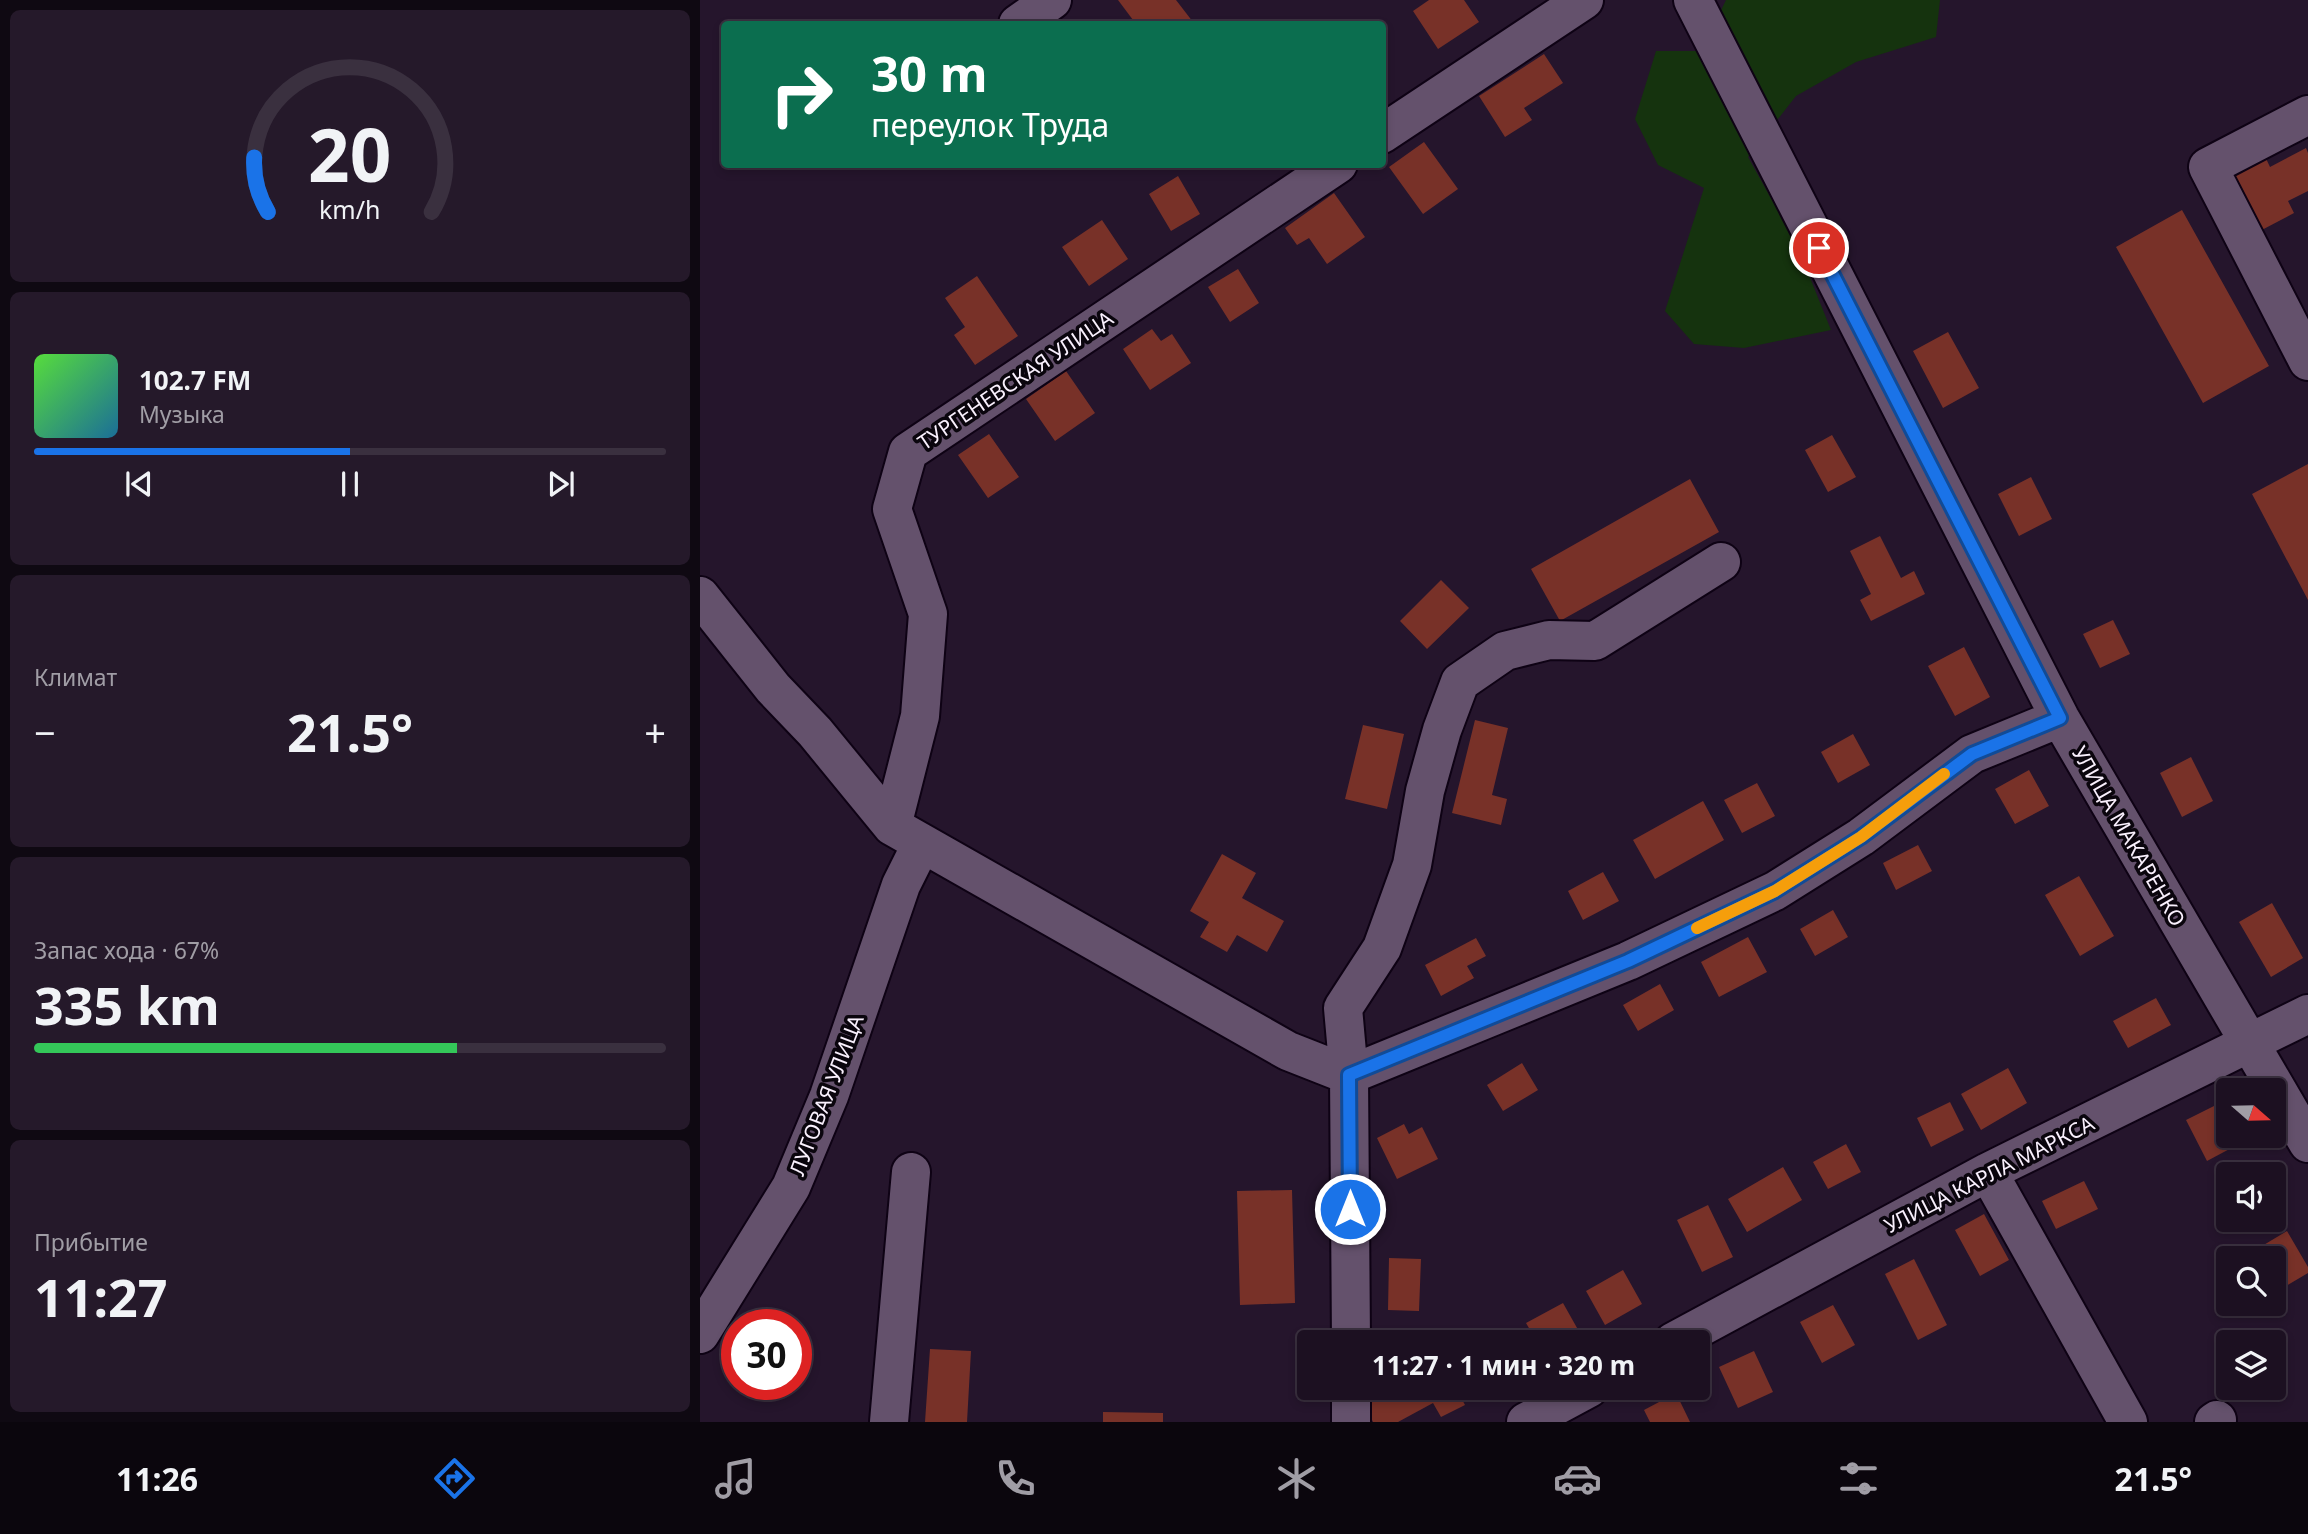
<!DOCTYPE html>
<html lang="ru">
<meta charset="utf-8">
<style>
body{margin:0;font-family:"Noto Sans",sans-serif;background:#25192a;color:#f1f3f6;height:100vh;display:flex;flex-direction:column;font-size:26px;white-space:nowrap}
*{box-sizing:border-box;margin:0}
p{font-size:23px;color:#a09da5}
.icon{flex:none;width:38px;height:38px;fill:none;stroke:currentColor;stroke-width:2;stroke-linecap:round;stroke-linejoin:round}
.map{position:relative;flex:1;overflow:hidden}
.panel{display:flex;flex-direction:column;gap:10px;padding:10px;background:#0f0912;width:700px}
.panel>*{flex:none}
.banner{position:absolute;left:21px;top:21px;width:665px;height:147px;border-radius:7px;box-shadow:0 4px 10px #0003,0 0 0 2px #3a303f;background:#0b6e4f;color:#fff;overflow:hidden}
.needle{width:46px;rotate:110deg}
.fabs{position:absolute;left:1516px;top:1078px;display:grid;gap:14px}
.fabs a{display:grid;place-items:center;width:70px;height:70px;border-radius:7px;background:#1c1021;box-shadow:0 4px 10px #0003,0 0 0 2px #3a303f;font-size:35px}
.speed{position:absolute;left:21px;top:1309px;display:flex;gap:14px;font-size:35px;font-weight:700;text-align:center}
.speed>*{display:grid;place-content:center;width:91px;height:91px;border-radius:50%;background:#1c1021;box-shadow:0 4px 10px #0003,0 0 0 2px #3a303f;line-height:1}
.speed .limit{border:10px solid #d22;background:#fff;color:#111}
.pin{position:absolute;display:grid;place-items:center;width:60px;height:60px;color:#fff;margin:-30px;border:4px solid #fff;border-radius:50%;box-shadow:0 2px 7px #0007}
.me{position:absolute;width:77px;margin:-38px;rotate:0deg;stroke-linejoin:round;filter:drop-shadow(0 0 5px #0008)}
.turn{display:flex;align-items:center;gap:24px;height:147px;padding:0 35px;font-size:32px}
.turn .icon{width:91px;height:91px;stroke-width:2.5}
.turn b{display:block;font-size:49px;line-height:60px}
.big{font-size:52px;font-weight:700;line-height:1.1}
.panel .card{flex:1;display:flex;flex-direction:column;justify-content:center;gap:10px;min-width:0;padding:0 24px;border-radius:10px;background:#25192a}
.panel .dial{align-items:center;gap:0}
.dial svg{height:182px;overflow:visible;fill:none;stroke:#3a303f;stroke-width:7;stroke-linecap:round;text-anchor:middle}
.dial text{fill:#f1f3f6;stroke:none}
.song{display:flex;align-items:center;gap:21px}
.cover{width:84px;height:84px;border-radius:10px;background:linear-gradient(135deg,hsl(110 70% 55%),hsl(200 70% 35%))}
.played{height:7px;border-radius:4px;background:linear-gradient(90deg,#1a73e8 50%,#3a303f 50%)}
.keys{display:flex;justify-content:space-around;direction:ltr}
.heat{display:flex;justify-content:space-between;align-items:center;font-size:38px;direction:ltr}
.charge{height:10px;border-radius:5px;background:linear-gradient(90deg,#34c759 67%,#3a303f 0)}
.trip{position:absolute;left:597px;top:1330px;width:413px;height:70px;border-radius:7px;background:#1c1021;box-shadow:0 4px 10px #0003,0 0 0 2px #3a303f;font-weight:700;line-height:70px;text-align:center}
.tabs{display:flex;height:112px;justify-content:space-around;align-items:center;background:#0b060d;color:#a09da5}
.tabs .icon{width:49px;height:49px}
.tabs .selected{color:#1a73e8}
.tabs b{font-size:32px;color:#f1f3f6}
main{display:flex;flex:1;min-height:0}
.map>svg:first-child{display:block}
.green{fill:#15330e}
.building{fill:#783128}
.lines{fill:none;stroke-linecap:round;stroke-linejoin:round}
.minor-casing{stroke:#0e0214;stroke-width:42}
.minor{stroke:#64516c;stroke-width:38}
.route-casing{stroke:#114b97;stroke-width:18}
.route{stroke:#1a73e8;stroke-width:12}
.slow{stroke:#f59e0b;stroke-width:12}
.labels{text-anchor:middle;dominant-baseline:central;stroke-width:7;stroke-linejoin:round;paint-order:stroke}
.street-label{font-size:21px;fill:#f9f0fd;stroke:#0a050d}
</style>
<main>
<section class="panel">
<div class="card dial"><svg viewBox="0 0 100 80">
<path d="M14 69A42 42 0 1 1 86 69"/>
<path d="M14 69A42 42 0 0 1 8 45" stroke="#1a73e8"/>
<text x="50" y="56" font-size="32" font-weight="700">20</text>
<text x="50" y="72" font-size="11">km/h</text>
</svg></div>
<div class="card">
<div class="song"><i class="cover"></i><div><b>102.7 FM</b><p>Музыка</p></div></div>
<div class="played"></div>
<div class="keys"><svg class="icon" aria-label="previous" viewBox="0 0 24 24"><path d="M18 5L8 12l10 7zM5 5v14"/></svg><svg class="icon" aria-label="pause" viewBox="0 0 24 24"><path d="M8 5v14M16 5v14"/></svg><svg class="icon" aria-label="next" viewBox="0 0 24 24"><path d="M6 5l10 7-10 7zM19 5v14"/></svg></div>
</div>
<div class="card"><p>Климат</p>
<div class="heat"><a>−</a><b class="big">21.5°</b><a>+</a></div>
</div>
<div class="card"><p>Запас хода · 67%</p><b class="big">335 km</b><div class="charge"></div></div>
<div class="card"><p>Прибытие</p><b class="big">11:27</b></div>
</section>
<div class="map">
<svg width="1608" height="1422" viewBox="0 0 1608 1422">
<rect width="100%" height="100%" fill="#25152c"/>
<path class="green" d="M1026 0H1240L1236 37 1156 62 1096 96 1048 157 1097 245 1131 330 1044 348 994 344 965 311 1004 188 958 165 935 119 956 51H1001Z"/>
<path class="building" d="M418 0H476L493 22 489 24H436Z
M729 0H764L779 22 738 49 713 11Z
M844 54 863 83 824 108 832 120 805 137 779 96Z
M724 142 758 189 723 214 689 167Z
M1606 148 1608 153V191L1588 201 1594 213 1558 232 1525 168 1562 150 1570 167Z
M478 176 500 214 471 231 449 194Z
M634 193 665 237 627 264 609 238 597 245 585 228Z
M1482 210 1569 366 1503 403 1416 247Z
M402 220 428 259 389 286 362 247Z
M538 269 559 303 530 322 508 287Z
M277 276 318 336 275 365 254 335 265 327 245 298Z
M452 329 461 341 472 334 491 363 450 390 423 349Z
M1248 332 1279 388 1243 408 1213 351Z
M366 371 395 413 355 441 326 399Z
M289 434 319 477 288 498 258 455Z
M1132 435 1156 477 1128 492 1105 450Z
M1608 464V600L1552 494Z
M1331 477 1352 519 1319 536 1298 494Z
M990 479 1019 532 860 621 831 569Z
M1180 536 1201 578 1214 571 1225 594 1171 621 1160 600 1171 594 1150 551Z
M741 580 769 608 727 649 700 621Z
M1413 620 1430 654 1400 668 1383 634Z
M1264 647 1290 697 1255 716 1228 666Z
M775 720 808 728 792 795 807 799 801 825 752 813Z
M663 725 704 734 687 809 645 799Z
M1153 734 1170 765 1138 783 1121 752Z
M1491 757 1513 801 1482 817 1460 773Z
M1329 770 1349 806 1315 824 1295 789Z
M1057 783 1075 816 1042 833 1024 800Z
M1003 801 1024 840 955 879 933 840Z
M1218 845 1232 871 1196 890 1183 863Z
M522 854 556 873 542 898 584 921 567 952 537 935 527 952 500 937 509 922 490 911Z
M903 872 919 901 883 920 868 891Z
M1379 876 1414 936 1380 956 1345 895Z
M1572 903 1603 958 1571 977 1539 922Z
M1133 910 1148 937 1115 956 1100 929Z
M1048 937 1067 972 1019 997 1001 962Z
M776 938 786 956 767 966 774 978 741 996 725 965Z
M960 984 974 1010 938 1031 923 1005Z
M1456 998 1471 1025 1428 1048 1413 1021Z
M822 1063 838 1090 803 1111 787 1085Z
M1308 1068 1327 1103 1281 1130 1261 1094Z
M1250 1102 1264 1130 1231 1147 1217 1118Z
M1516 1105 1528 1128V1136H1532L1537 1145 1507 1161 1486 1120Z
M704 1124 709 1134 722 1127 738 1159 697 1179 677 1138Z
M1146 1144 1161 1172 1128 1189 1113 1162Z
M1083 1167 1102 1200 1047 1232 1028 1199Z
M1384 1181 1398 1209 1356 1229 1342 1201Z
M592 1190 595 1303 540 1305 537 1191Z
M1008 1205 1033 1257 1002 1272 977 1220Z
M1284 1214 1309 1260 1280 1276 1255 1230Z
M1587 1231 1608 1267V1273L1586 1286 1573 1264V1258H1570L1562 1246Z
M689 1258 721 1259 719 1311 688 1310Z
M1214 1259 1247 1325 1218 1340 1185 1274Z
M923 1270 942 1304 905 1325 886 1291Z
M863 1303 881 1335 867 1342H837L826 1323Z
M1133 1305 1155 1345 1122 1363 1100 1322Z
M230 1349 271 1351 267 1422H225Z
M1054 1351 1073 1392 1038 1408 1019 1367Z
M698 1388H756L765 1405 741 1417 733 1403 698 1422H673L665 1406Z
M976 1393 990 1422H950L944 1410Z
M403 1412 463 1413V1422H403Z"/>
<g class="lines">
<defs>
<path id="minor" d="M993 0 1360 718 1608 1143
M318 24 352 0
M1608 115 1508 167 1608 361
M682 134 884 0
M0 596 73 688 115 732 192 826 588 1051 649 1075
M192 826 220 716 228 614 192 509 208 452 638 164
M649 1075 928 961 1075 891 1161 837 1272 754 1360 718
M1288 1172 1428 1422
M0 1334 91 1187 129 1096 201 885 222 843
M651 1342 649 1075 643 1008 682 948 712 865 725 791 742 730 760 682 805 651 849 640 895 641 1021 562
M973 1342 1288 1172 1608 1014
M651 1388V1422
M189 1422 211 1172
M826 1422 889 1388
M1514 1422 1517 1420"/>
</defs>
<use href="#minor" class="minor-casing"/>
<use href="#minor" class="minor"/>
</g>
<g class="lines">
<defs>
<path id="route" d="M650 1209 649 1075 928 961 1075 891 1161 837 1272 754 1360 718 1119 248"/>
</defs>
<use href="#route" class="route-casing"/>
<use href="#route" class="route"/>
<path class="slow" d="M997 928 1075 891 1161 837 1244 774"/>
</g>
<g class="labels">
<g class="street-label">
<text transform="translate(315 380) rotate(-34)">ТУРГЕНЕВСКАЯ УЛИЦА</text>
<text transform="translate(1429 836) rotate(60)">УЛИЦА МАКАРЕНКО</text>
<text transform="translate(126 1095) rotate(-69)">ЛУГОВАЯ УЛИЦА</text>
<text transform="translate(1289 1174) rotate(-27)">УЛИЦА КАРЛА МАРКСА</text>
</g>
</g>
</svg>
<div class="fabs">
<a><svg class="needle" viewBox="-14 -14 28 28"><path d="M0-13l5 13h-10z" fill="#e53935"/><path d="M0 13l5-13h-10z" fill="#a09da5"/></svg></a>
<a><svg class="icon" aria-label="sound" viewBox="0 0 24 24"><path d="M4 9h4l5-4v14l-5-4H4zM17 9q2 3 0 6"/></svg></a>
<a><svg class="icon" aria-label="search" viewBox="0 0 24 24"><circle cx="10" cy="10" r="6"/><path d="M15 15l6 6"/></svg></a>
<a><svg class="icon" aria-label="layers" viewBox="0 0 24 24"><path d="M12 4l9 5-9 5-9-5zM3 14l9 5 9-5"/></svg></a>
</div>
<div class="speed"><div class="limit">30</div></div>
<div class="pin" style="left:1119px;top:248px;background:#d93025"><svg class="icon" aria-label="arrive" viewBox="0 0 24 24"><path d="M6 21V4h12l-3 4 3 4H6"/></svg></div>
<svg class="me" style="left:650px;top:1209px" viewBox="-20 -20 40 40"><circle r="17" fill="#1a73e8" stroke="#fff" stroke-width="3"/><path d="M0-11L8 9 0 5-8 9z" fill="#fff"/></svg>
<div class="trip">11:27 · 1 мин · 320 m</div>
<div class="banner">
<div class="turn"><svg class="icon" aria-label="right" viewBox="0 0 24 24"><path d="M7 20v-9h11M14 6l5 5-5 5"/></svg><div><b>30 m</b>переулок Труда</div></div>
</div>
</div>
</main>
<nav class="tabs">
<b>11:26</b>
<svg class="icon selected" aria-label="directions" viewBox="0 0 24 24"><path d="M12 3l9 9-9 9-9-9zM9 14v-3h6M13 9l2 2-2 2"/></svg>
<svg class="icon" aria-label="music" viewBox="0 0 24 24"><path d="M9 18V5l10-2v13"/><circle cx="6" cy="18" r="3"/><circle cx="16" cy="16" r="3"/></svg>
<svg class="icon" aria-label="phone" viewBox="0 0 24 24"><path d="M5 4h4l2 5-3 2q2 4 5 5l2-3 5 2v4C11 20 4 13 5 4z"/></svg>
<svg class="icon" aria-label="climate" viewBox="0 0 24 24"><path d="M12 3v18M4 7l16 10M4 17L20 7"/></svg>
<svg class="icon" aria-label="car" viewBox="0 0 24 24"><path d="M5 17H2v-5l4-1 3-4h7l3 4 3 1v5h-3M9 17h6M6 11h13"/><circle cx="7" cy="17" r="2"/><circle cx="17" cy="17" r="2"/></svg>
<svg class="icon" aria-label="filters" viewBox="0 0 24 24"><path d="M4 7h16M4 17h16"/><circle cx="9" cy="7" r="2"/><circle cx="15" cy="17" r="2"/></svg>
<b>21.5°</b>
</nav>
